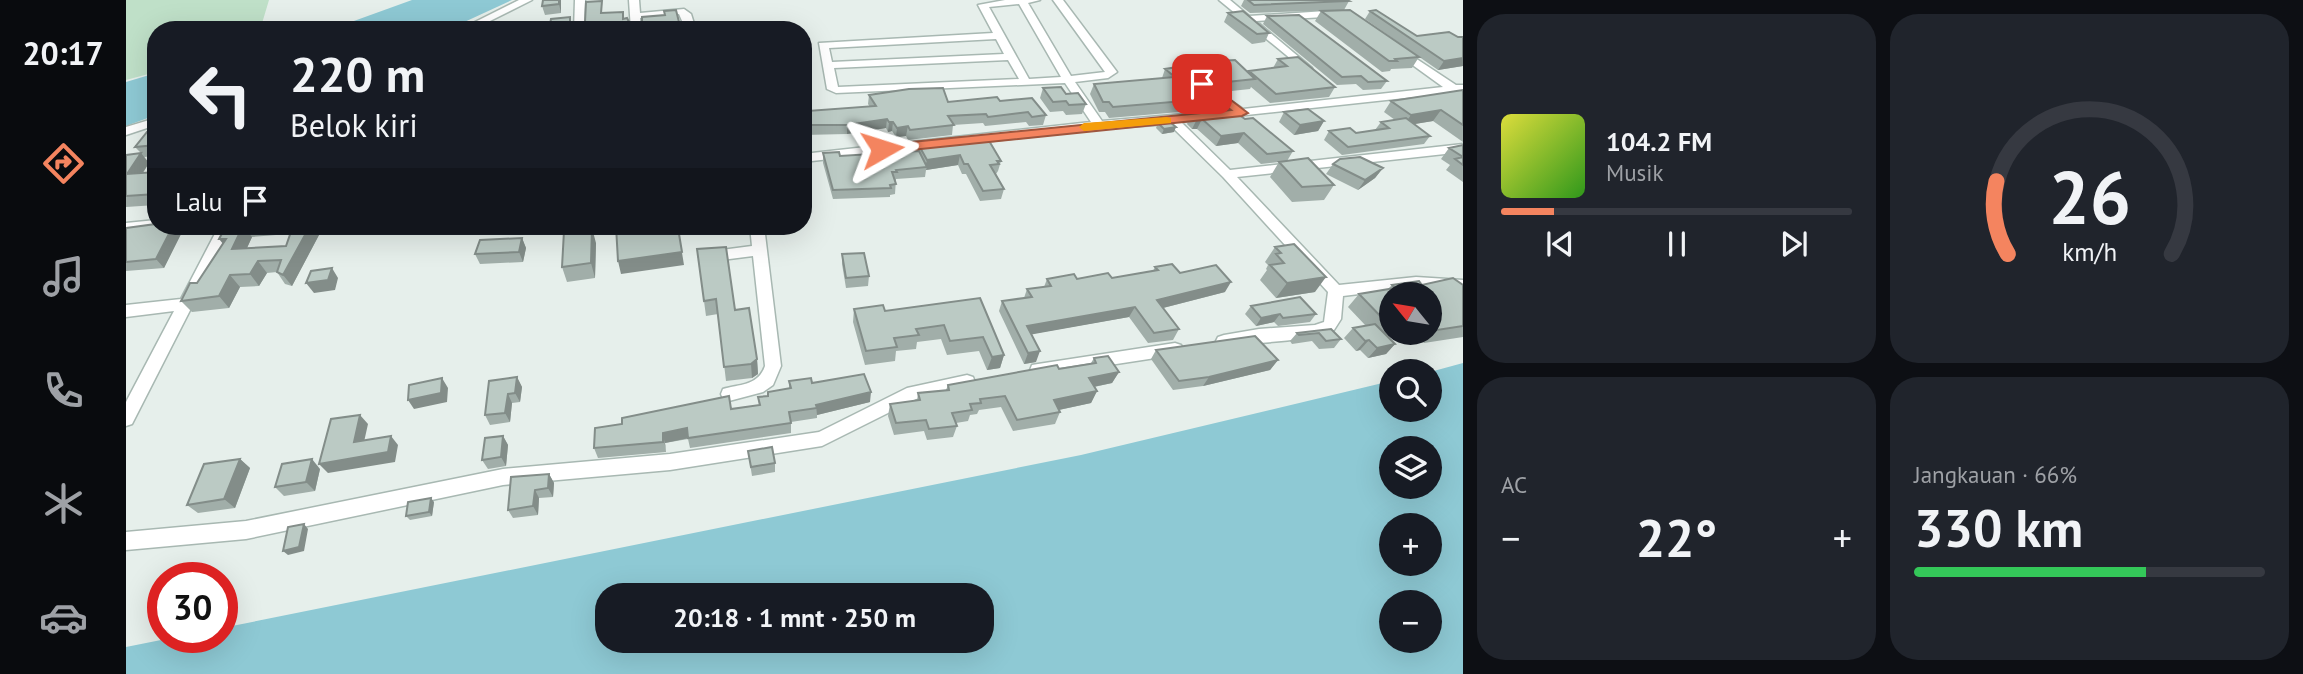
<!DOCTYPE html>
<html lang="id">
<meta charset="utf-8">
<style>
body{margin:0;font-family:"PT Sans",sans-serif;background:#20242c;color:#f1f3f6;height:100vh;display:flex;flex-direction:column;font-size:26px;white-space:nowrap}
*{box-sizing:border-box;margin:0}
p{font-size:23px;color:#9ea1a6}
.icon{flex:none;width:38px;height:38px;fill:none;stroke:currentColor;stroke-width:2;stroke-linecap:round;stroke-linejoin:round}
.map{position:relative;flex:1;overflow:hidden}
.drawer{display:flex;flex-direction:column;gap:14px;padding:14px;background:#0d0f14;width:840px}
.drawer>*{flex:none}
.hud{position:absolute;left:21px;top:21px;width:665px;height:214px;border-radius:28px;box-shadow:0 7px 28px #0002;background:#171b24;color:#f1f3f6;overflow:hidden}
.needle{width:46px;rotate:300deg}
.tools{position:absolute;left:1253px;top:282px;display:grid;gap:14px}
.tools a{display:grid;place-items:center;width:63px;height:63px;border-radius:50%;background:#171b24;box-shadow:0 7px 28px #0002;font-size:35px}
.speed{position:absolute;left:21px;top:562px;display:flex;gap:14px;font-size:35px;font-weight:700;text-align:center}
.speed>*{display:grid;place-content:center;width:91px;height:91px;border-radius:50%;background:#171b24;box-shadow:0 7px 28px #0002;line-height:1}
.speed .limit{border:10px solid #d22;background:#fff;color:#111}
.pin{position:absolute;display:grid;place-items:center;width:60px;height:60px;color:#fff;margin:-30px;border-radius:14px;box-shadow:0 4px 10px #0006}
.me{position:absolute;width:77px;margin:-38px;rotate:84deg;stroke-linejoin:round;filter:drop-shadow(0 0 5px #0008)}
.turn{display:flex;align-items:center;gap:24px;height:147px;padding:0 28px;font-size:32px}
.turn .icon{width:91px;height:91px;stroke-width:2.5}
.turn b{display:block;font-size:49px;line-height:60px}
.then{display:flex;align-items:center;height:66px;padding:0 28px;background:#0003;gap:14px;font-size:26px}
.big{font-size:52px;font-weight:800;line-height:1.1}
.drawer .card{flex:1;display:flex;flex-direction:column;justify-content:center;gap:10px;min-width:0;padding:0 24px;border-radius:28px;background:#20242c}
.drawer .dial{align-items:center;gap:0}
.dial svg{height:182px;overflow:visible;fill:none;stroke:#363941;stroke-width:7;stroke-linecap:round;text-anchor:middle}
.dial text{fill:#f1f3f6;stroke:none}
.song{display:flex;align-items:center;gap:21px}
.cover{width:84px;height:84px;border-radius:10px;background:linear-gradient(135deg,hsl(60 70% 55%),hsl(110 70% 35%))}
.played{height:7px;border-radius:4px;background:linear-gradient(90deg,#f4845f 15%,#363941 15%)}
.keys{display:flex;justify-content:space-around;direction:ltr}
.heat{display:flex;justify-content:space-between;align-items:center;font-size:38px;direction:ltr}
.charge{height:10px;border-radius:5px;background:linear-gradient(90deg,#34c759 66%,#363941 0)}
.drawer .tiles{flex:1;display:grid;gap:14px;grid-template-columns:repeat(2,1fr)}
.trip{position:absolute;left:469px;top:583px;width:399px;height:70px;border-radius:28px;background:#171b24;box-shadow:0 7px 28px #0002;font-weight:800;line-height:70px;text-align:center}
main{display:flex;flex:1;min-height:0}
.tab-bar{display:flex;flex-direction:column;width:126px;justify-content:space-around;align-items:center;background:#090b0e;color:#9ea1a6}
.tab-bar .icon{width:49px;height:49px}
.tab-bar .current{color:#f4845f}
.tab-bar b{font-size:32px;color:#f1f3f6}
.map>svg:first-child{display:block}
.green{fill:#bfe0c8}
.water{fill:#8ec9d4;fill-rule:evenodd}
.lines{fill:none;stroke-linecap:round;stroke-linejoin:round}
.minor-casing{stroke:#a8b8b2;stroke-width:3}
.minor{fill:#fff;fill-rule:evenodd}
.wall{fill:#a1aea9}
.shaded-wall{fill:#838d89}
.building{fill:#bbcac4;stroke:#838d89;stroke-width:2}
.route{fill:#f4845f;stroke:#9f563e;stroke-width:2}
.slow{fill:#f59e0b}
</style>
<main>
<nav class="tab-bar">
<b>20:17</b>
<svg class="icon current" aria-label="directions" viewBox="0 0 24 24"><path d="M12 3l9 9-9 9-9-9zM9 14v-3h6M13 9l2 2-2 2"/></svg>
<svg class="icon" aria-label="music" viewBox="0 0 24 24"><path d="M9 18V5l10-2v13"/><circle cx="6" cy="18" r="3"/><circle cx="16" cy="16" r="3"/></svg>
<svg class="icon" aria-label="phone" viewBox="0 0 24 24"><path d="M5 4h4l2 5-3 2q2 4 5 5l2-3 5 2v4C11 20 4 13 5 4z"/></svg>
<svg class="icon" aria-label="climate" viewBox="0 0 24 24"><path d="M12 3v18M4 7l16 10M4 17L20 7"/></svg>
<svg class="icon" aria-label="car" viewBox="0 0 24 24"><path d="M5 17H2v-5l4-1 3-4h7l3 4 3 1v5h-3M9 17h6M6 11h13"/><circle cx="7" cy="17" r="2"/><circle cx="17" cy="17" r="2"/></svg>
</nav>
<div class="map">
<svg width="1337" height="674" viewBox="0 0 1337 674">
<rect width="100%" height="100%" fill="#e6efeb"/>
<path class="green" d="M0 0H143L134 30H30V72L0 80Z"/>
<path class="water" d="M286 0H386L321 30H203Z
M30 73V115L0 126V82Z
M1337 363V674H0V647L50 637H96V628L955 455 1265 381V410H1304V372ZM1265 448H1304V486H1265ZM1265 525H1304V564H1265ZM481 595H856V640H481ZM1265 602H1304V640H1265Z"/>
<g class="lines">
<defs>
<path id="minor" d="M393 0H406L346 30H333Z
M449 0H459L458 30H448Z
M503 0H513L514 13 558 9 565 14 570 30H560L553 14 514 18 515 30H505Z
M879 0H914L902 3 945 76 979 72 927 0H937L991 72 982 78 949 82 976 121 1105 110 1072 86 1070 84 1076 81 1117 109 1317 87 1270 53 1269 51 1274 48 1330 85H1337V91L1330 94 1325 93 1055 122 1104 170 1337 144V152L1111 177 1213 285 1290 277 1337 280V290L1290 287 1217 296 1215 319 1208 330C1176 343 1134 341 1098 347L1092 345 1090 341 1092 337 1098 335 1133 329 1189 325 1198 322 1202 292 1097 177 1043 124 973 129 677 162V154L965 122 939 83 710 93 701 89 693 43 867 33 852 5ZM893 4 935 77 903 79 863 7ZM870 39 878 54 706 62 703 48ZM882 60 893 79 712 87 708 68Z
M1093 0H1104L1123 16 1215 10 1220 13 1215 16 1130 21 1186 68V72L1182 73Z
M30 118V125L0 135V127Z
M30 220V226L35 227 0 231V223Z
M93 226H107L6 424 0 426V402L48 311 0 317V305L55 299Z
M624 226H638L655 366 647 385 637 392 603 401 597 399 595 394 597 389C614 384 632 386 639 366L627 256 580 262 573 257 580 252 626 246Z
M1049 343 1055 345 1057 349 1055 353 1049 355 912 376 906 375 904 370 906 365 912 364Z
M841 375 847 377 849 382 847 387 790 399 696 446 544 470 377 485 120 539 0 550V532L120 521 377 469 544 454 693 432 781 388Z"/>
</defs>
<use href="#minor" class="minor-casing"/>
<use href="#minor" class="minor"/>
</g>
<path class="wall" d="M435 0V13L419 15 416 6Z
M1118 0H1221L1223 1 1218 10 1124 13 1115 6Z
M1195 11 1293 57 1286 68 1265 69 1264 71 1256 72 1189 21Z
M1244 11 1291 36 1337 37V66L1312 70 1239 19Z
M1102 13 1143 33 1139 42 1126 44 1098 22Z
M1141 16 1261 81 1255 89 1237 90 1230 84 1211 85 1137 24Z
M1152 59 1209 87 1203 97 1144 103 1125 87 1124 89 1096 92 1084 84 1083 88 1094 98 1089 109 983 118 979 112H973L964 94 968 84 1036 78 1039 69 1059 66 1061 62 1093 61 1122 73 1123 71 1147 68Z
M917 88 940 94 960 104 956 114 940 115 937 111 924 112 914 98Z
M1337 90V142L1307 121 1288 124 1304 136 1298 144 1216 155 1198 140 1203 131 1230 133 1249 130 1255 122 1269 120 1258 112 1265 101Z
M677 93 682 111 744 107 742 104 743 95 822 102 874 101 920 115 917 125 903 126 900 122 859 126 857 123 827 125 826 135 782 140 780 136 770 137 766 131 762 132 760 128 721 134 677 135Z
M1158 112 1198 121 1192 131 1168 135 1153 122Z
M1065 114 1167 151 1161 161 1208 185 1198 200 1166 202 1144 177 1153 162 1135 164 1112 143 1090 146 1071 129H1066L1061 124Z
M1032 123 1048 132 1036 134 1030 128Z
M30 132V156L18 157 23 163 17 173 30 172V205L0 207V155L15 153 9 147Z
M791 142 875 161 872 171 870 174 878 189 875 199 854 201 840 174H836L832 165 800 170 799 177 770 179 769 194 764 195V197L707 199 697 163V153L714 156 789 151Z
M1337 145V182L1320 170 1324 165 1315 159 1323 148Z
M1207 164 1257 168 1249 178 1232 190 1200 174Z
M30 226H54L57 230 38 268 0 271V228Z
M100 226H154L150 235 126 237 121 248 160 246 167 226H245L205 230 204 233 193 235 166 286 159 284 151 272 141 273 133 286 114 287 103 308 66 312 55 301 71 283 97 244Z
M396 238 400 248 397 262 354 264 349 254Z
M470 243 469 278 441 282 436 267Z
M1149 247 1189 292 1150 298 1134 280 1141 270 1140 269 1142 265 1139 262Z
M571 249 609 310 631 359 632 374 626 378 600 381 592 314 580 316Z
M716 254 743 276 742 286 720 288 716 264Z
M1029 267 1054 273 1099 292 1037 308 1053 329 1047 340 1022 343 1003 317 905 334 910 362 898 364 873 311 876 301 898 298 901 289 918 287 921 279 986 278 1027 271Z
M1266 285H1337V337L1298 343 1287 332H1304V294H1265V332H1277L1260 335 1269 344 1260 354 1242 358 1234 350 1230 351 1218 338 1227 328 1240 326 1222 307 1233 294 1262 289Z
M854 298 878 355 874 368 861 370 853 351 821 355 815 339 791 342 790 349 770 351 769 361 739 365 727 322 728 309 759 311Z
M1125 306 1190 314 1184 322 1152 326 1148 322 1130 326 1119 314Z
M1205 329 1215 339 1208 348 1193 349 1186 341 1166 344 1164 341 1171 333Z
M1030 350 1152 360 1144 370 1077 386 1047 390 1025 359Z
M968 358 993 372 986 383 968 387 971 391 965 403 933 410 934 412 929 424 887 431 875 407 853 410 851 414 844 415 842 421 830 423 831 426 827 437 801 440 798 431 768 435 762 416 764 404 791 401 792 393 820 390 822 385 965 363Z
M391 377 396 387 394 402 386 403 384 422 364 425 359 415Z
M663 381 686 383 744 402 691 415V418L665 422V433L564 448 562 439 539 443 540 452 472 458 468 448 605 409 633 405 632 397 642 396 663 389Z
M377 436 382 445 380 466 362 469 356 460Z
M622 451 649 463V472L626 476Z
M114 459 124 468 109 508 72 513 61 505Z
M194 469 189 491 158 496 149 487Z
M423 474 428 483 427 497 413 498 412 515 387 518 382 510Z
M308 502 306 516 284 520 280 516Z"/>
<path class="shaded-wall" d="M433 0H435V13L433 4Z
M1337 58V66L1312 70 1318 61Z
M1315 110 1307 121 1277 126 1285 115Z
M761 119 760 128 721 134V125Z
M1071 119H1076L1071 129H1066Z
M1198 121 1192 131 1168 135 1174 125Z
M763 122H767L766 131 762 132Z
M782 126 780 136 770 137 771 128Z
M1050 127 1048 132 1036 134 1038 129Z
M1118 133 1112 143 1090 146 1095 136Z
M15 153 23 163 9 184 1 174Z
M834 155 832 165 800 170 801 167H799L801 160Z
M1257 168 1249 178 1232 190 1239 180Z
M47 226H54L57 230 38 268 30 259Z
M117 226 126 237 115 261 103 251 93 239Z
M143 226H154L150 235Z
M184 226H202L205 230 204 233 193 235 166 286 157 275Z
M466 228 470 243 469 278 465 263Z
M552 228 558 265 495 274 492 261Z
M396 238 400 248 397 262 393 252Z
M132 261 141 273 133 286 124 274Z
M206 268 212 278 209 290 188 293 180 283Z
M104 275 114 287 103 308 93 296Z
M1200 277 1189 292 1150 298 1161 283Z
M1105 282 1099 292 1025 311 1031 300Z
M1009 307 1003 317 897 336 901 326Z
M1154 314 1148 322 1130 326 1135 318Z
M1243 340 1234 350 1230 351 1239 341Z
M1269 344 1260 354 1242 358 1251 348Z
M914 351 910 362 898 364 902 353Z
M878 355 874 368 861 370 866 357Z
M631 359 632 374 626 378 625 364Z
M1152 360 1144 370 1077 386 1083 377Z
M993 372 986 383 957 389 963 378Z
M391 377 396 387 394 402 389 393Z
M316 378 322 388 321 402 288 409 282 400Z
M971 391 965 403 923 412 928 400Z
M745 392 744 402 691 415 690 405Z
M382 394 386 403 384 422 379 413Z
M234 415 242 424 236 451 228 442Z
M561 428 563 438 539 443 540 452 537 433Z
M265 436 272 445 269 462 202 473 193 464Z
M377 436 382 445 380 466 375 457Z
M114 459 124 468 109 508 98 499Z
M186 459 194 469 189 491 180 482Z
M423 474 428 483 427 497 422 488Z
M409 490 413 498 412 515 407 506Z
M305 498 308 502 306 516 303 512Z
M178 524 182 529 178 551 162 555 157 551Z"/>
<path class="building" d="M417 0H433V4L416 6Z
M1122 0H1221L1223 1 1128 5Z
M476 1 475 13 497 12V19L501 18 504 24H516V17L539 15 538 11 550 10 555 30H423L425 19 444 17V24H456L459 22 460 2Z
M1224 10 1293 57 1269 59 1271 61H1263L1195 11Z
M1250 10 1291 36 1323 32 1332 37H1337V58L1318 61 1244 11Z
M1117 11 1143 33 1131 34 1102 13Z
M1173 15 1261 81 1242 82 1235 76 1216 77 1141 16Z
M1172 57 1209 87 1150 94 1123 71 1161 66 1152 59Z
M1089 58 1093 61 1109 60 1129 79 1101 82 1079 68 1072 73 1084 85H1080L1094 98 987 107 983 102H977L968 84 1049 77 1039 69 1065 65 1061 62Z
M935 87 940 94 952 93 960 104 943 105 940 101 927 102 917 88Z
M817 88 822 102 871 97 874 101 906 98 920 115 906 117 902 112 862 117 860 114 822 116 828 125 784 130 782 126 771 128 767 122H763L761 119 721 125H677V93L682 111 750 106 743 95 783 89Z
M1337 90V125L1315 110 1285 115 1265 101Z
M1182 109 1198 121 1174 125 1158 112Z
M1106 110 1119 119 1127 118 1167 151 1141 154 1118 133 1095 136 1076 119H1071L1065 114Z
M1280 118 1304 136 1222 147 1203 131 1224 128 1230 133 1263 128 1255 122Z
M1044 122 1050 127 1038 129 1032 123Z
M21 132H30V145L9 147Z
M835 137 843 141 862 139 875 161H871L873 164 864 165 878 189 857 191 842 164H838L834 155 801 160 791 142Z
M1337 145V165L1329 159 1337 157 1323 148Z
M793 151 801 167 770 170 771 172H766L770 184 764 185 765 188 707 190 697 153 713 152 714 156Z
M15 153 1 174 30 172V175L26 180 30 179V194L0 196V155Z
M1234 157 1257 168 1239 180 1207 164 1214 159Z
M1182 158 1208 185 1176 187 1153 162Z
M30 224V226H47L30 259 0 262V228Z
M100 226H117L106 249 160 246 167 226H184L157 275 151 272 155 260 132 261 124 274 104 275 93 296 55 301 64 283H71L100 239H93Z
M490 226H534L535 231 552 228 556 252 492 261Z
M466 228 465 263 436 267 438 231Z
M396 238 393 252 349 254 354 240Z
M1168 244 1200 277 1161 283 1144 265 1158 263 1150 254 1155 253 1149 247Z
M600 247 609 310 623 308 631 359 625 364 598 367 590 299 578 301 571 249Z
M738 253 743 276 720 278 716 254Z
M1046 264 1054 273 1090 265 1105 282 1031 300 1053 329 1028 333 1009 307 901 326 914 351 902 353 876 301 906 297 901 289 925 286 921 279 948 274 951 279 982 273 986 278 1032 270 1029 267Z
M206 268 202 280 180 283 185 271Z
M1327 278 1337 285V326L1311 330 1304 323V294H1265V323L1262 324 1233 294 1269 288 1266 285 1293 281 1296 285Z
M1174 297 1190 314 1157 318 1154 314 1135 318 1125 306Z
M854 298 878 355 866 357 857 337 824 341 818 325 790 329 793 335 768 338 771 347 740 351 728 309 757 305 759 311Z
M1249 324 1269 344 1251 348 1243 340 1239 341 1227 328Z
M1205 329 1215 339 1200 341 1193 333 1173 335 1171 333Z
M1129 336 1152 360 1083 377 1053 381 1030 350Z
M982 356 993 372 963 378 971 391 928 400 934 412 891 420 879 396 854 399 855 403 844 404 846 410 826 413 831 426 803 429 800 420 770 423 764 404 794 400 792 393 823 390 822 385 931 365 933 369 970 363 968 358Z
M738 374 745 392 690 405 691 408 663 412 665 423 562 438 561 428 537 433V442L468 448 469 428 496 424V418L603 396 605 409 634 405 632 397 642 396V392L665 388 663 381 685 378 686 383Z
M391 377 389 393 382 394 379 413 359 415 363 381Z
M316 378 315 393 282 400 283 385Z
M234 415 228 442 265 436 262 452 193 464 205 419Z
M377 436 375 457 356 460 359 438Z
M646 447 649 463 625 467 622 451Z
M114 459 98 499 61 505 78 464Z
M186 459 180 482 149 487 156 464Z
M423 474 422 488 409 490 407 506 382 510 385 477Z
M305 498 303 512 280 516 282 502Z
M178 524 173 547 157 551 162 527Z"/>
<path class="route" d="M1072 81H1080L1122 113 1116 116 756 153 749 149 756 145 1105 110 1072 86Z"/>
<path class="slow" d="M1041 117 1045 118V123L958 131 953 127 958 123Z"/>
</svg>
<div class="tools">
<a><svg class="needle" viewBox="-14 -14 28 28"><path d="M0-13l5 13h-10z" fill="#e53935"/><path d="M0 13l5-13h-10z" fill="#9ea1a6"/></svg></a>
<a><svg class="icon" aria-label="search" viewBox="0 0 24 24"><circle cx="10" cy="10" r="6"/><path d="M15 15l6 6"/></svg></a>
<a><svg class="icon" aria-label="layers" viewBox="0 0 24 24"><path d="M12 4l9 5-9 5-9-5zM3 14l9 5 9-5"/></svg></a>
<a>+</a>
<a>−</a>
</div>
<div class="speed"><div class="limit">30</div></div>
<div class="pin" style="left:1076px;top:84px;background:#d93025"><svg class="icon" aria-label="arrive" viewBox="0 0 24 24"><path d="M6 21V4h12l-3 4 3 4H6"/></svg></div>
<svg class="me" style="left:756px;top:149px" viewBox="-20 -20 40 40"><path d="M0-17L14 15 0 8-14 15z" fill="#f4845f" stroke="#fff" stroke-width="4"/></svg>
<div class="trip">20:18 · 1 mnt · 250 m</div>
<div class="hud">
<div class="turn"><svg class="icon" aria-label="left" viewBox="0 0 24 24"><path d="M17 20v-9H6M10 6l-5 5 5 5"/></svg><div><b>220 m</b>Belok kiri</div></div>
<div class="then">Lalu<svg class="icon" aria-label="arrive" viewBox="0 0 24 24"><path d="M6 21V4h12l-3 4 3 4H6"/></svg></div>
</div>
</div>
<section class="drawer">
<div class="tiles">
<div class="card">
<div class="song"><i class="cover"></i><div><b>104.2 FM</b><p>Musik</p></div></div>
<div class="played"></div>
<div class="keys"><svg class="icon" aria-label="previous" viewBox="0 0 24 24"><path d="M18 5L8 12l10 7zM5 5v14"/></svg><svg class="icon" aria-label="pause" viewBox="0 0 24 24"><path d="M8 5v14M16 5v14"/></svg><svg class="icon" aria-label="next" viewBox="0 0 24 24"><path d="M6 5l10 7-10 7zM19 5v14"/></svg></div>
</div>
<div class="card dial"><svg viewBox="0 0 100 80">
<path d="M14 69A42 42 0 1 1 86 69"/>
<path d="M14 69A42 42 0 0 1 9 37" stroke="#f4845f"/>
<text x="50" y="56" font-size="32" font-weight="700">26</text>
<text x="50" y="72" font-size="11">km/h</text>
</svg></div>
<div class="card"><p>AC</p>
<div class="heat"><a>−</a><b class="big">22°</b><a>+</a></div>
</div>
<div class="card"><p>Jangkauan · 66%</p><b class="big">330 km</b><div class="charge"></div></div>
</div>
</section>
</main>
